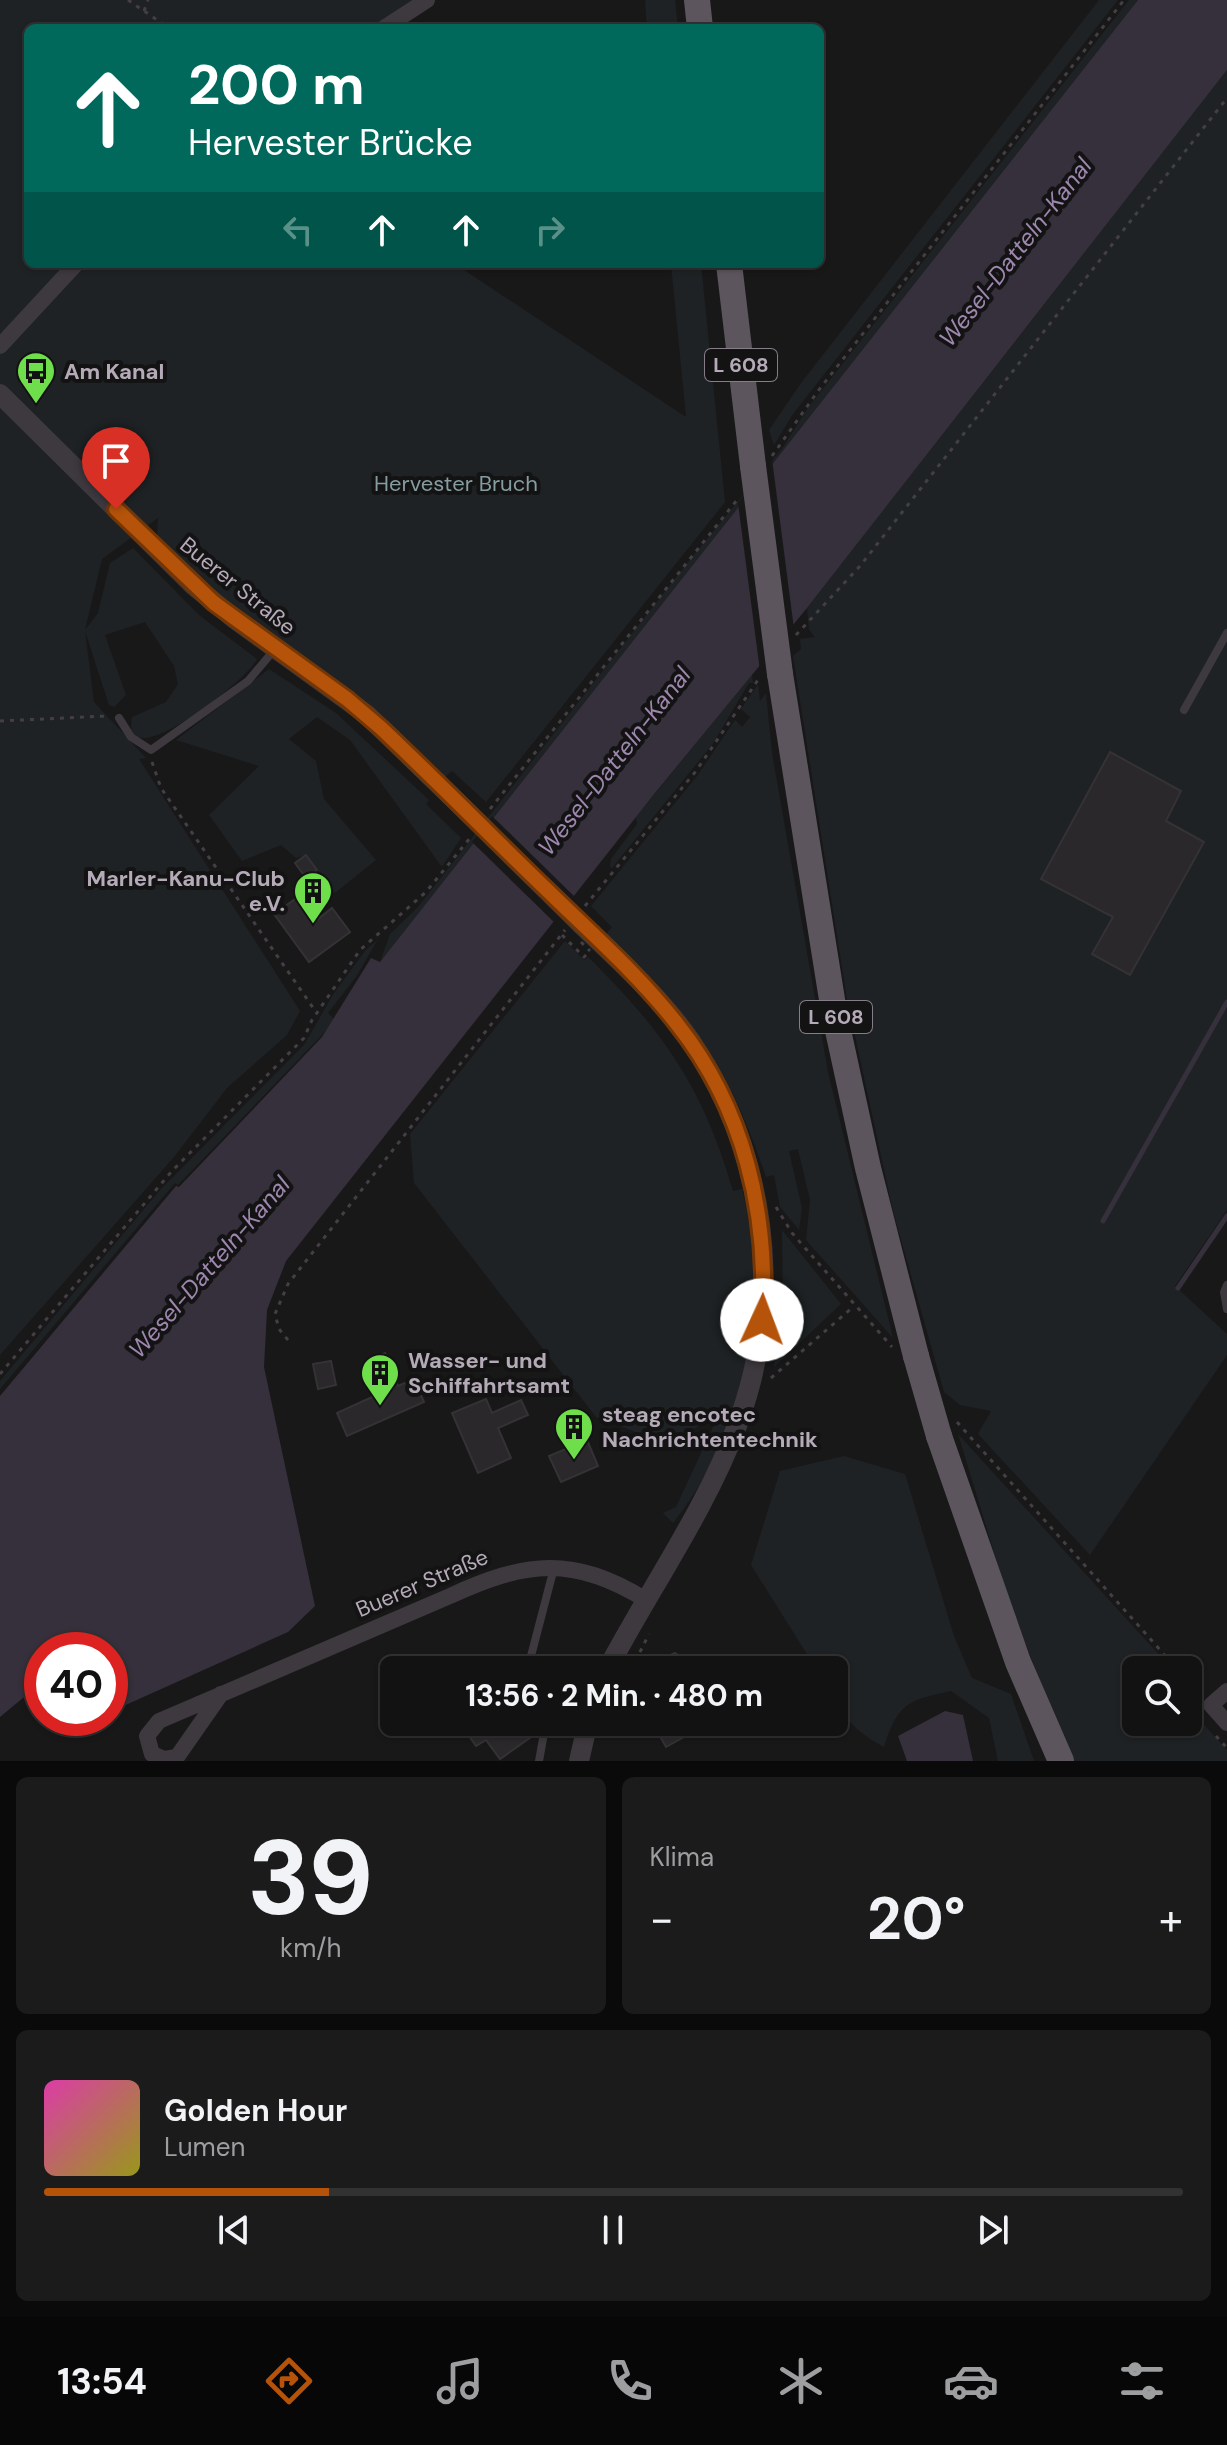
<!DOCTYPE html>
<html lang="de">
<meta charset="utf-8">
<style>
body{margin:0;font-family:"DM Sans",sans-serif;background:#1c1b1c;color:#f1f3f6;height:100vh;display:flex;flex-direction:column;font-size:30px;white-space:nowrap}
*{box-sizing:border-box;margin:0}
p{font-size:26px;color:#9d9ea0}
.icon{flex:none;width:44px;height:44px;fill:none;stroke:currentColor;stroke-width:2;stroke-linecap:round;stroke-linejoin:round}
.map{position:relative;height:1761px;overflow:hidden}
.drawer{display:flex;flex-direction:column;gap:16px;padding:16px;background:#0a0a0a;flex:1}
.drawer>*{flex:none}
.hud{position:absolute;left:24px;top:24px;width:800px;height:244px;border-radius:12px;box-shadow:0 2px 6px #0004,0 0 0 2px #323233;background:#00695c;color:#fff;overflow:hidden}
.controls{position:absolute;left:1122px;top:1656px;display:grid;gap:16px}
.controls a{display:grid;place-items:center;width:80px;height:80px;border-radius:12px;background:#131213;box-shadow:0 2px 6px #0004,0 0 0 2px #323233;font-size:40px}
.speed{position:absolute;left:24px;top:1632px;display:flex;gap:16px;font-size:40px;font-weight:700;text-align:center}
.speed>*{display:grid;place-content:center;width:104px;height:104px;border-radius:50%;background:#131213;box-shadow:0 2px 6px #0004,0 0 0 2px #323233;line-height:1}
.speed .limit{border:12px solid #d22;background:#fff;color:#111}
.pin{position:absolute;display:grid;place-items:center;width:68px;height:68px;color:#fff;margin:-82px -34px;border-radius:50% 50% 50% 0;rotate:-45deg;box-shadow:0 0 8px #0007}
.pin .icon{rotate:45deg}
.me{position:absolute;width:88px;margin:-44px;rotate:2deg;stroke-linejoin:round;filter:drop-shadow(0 0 6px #0008)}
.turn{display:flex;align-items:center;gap:28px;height:168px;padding:0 32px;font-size:36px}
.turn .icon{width:104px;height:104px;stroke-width:2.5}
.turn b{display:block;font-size:56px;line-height:68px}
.lanes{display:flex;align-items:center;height:76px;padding:0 32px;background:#0003;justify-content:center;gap:40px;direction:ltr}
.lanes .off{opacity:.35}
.big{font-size:60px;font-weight:700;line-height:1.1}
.drawer .widget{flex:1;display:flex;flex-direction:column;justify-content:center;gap:12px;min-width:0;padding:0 28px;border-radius:12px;background:#1c1b1c}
.drawer .dial{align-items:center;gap:0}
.dial b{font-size:104px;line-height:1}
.song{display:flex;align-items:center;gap:24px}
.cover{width:96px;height:96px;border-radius:12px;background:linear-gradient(135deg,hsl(320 70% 55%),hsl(60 70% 35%))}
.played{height:8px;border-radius:4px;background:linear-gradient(90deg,#b45309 25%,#323233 25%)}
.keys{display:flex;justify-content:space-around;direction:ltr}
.heat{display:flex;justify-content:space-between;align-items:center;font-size:44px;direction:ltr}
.drawer .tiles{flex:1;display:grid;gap:16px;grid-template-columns:1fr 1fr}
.widget:last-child{grid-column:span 2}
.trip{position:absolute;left:380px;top:1656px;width:468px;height:80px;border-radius:12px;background:#131213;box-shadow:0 2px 6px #0004,0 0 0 2px #323233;font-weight:700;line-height:80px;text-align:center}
.dock{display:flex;height:128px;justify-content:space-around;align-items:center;background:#080708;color:#9d9ea0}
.dock .icon{width:56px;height:56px}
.dock .current{color:#b45309}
.dock b{font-size:36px;color:#f1f3f6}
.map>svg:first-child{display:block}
.green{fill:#1e2224}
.water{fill:#362f3c}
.pier{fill:#191819}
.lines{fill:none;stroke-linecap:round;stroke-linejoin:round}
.stream{stroke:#362f3c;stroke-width:5}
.building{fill:#2a282a;stroke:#353235;stroke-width:2}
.path{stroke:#443f45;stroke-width:3;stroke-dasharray:4 6;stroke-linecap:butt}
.service{stroke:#3e393e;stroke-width:8}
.minor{stroke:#3e393e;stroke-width:16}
.tertiary{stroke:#3e393e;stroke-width:20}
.primary{stroke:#5c555d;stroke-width:26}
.path-bridge{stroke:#443f45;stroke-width:3;stroke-dasharray:4 6;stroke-linecap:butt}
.tertiary-bridge{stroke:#3e393e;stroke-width:20}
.primary-bridge{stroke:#5c555d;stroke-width:26}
.route-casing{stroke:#753606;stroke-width:20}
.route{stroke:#b45309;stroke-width:14}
.labels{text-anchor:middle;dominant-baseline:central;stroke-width:8;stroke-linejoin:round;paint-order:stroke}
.shield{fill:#141314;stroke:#857d87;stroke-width:2}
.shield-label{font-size:20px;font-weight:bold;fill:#b5abb8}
.poi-label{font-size:22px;font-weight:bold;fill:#b5abb8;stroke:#141314;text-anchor:start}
.park-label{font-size:22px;fill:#859ca0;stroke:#141314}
.street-label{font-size:22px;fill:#b5abb8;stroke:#141314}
.water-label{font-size:24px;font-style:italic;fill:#9d87ae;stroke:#141314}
</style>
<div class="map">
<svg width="1227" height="1761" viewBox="0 0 1227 1761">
<rect width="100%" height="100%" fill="#191819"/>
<path class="green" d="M0 0H428L385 28H28V264H455L686 417 671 264H701L725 502 486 802 452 771 445 777 216 594 157 537 158 518 102 559 85 630 98 613 110 563 133 548 199 615 257 659C248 680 119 781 132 717L166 702 178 684 174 666 145 622 105 635 126 695 114 707 109 705 85 631 94 702 146 758 139 759 300 1011 287 1035 227 1088 174 1157 0 1355Z
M645 0H675L678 28H647Z
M1099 0H1118L793 414 774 445 769 430 801 383Z
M1129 0H1138L380 962 390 934 418 907 692 557 783 447 807 409Z
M1227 70V1210L1175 1286 1227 1334V1355L1090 1555 978 1434 991 1411 960 1405 944 1392 893 1211 847 999 793 656 801 649 800 639 815 637 809 630 807 608Z
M269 669 336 713 429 800 426 804 461 838 442 867 350 740 317 717 289 739 316 761 324 799 376 860 335 893 306 855 296 858 281 845 242 861 209 815 259 766 176 740Z
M752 674 753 683H749L712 745 612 868 610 867 611 859 637 824 636 817Z
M758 684 760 701 766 693 772 753 828 1072 893 1338 806 1240 810 1200 798 1149 789 1151 802 1208 799 1230 780 1207 774 1175 766 1177C728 1064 691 1016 606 934L612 927 591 906 697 776 735 720 742 727 750 717 741 709Z
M378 939 356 977 328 1013 335 1020 322 1035 178 1185 175 1183 0 1389V1381L160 1190 304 1045 334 993 365 951Z
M565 941 584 960 588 957C664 1032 703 1087 733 1191L742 1189C771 1301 746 1432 673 1523L663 1513 676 1507 720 1412 670 1445 596 1417 414 1183 410 1134Z
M782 1230 841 1304 774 1367 783 1305Z
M958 1434 1173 1670H1136V1722H1188V1686L1193 1692 1195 1715 1227 1750V1761H1072L1011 1608Z
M844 1456 905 1474 954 1636 972 1678 1011 1694 1034 1761H998L989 1718 951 1691C907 1700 898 1704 884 1747 849 1728 834 1710 834 1670H817L751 1565 780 1471Z"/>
<path class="water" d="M1138 0H1227V70L807 608 655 793 286 1261 267 1310 264 1367 315 1606 288 1632 110 1712V1650H42V1691L35 1688 0 1717V1396L176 1186 179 1187 322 1037 371 958 380 962Z
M945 1711 963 1715 973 1761H907L898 1736Z"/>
<path class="pier" d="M772 459 794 629 760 671 738 503Z
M492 816 577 899 556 924 472 842Z"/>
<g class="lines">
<path class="stream" d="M1103 1221 1227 1002
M1178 1288 1227 1216"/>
</g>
<path class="building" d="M1110 752 1181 791 1166 821 1204 842 1130 975 1092 954 1113 917 1041 879Z
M306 855 317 870 306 878 295 863Z
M301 895 318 919 332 908 350 932 309 962 274 914Z
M385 1353 398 1386 414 1379 424 1402 347 1436 337 1413 381 1393 368 1360Z
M331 1361 336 1385 318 1389 313 1364Z
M486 1399 492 1413 521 1400 528 1415 498 1428 511 1458 478 1473 452 1413Z
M587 1440 598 1466 561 1482 549 1456Z
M675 1653 680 1656 696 1670H660L662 1659Z
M459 1722H536L538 1726 537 1733 500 1759 486 1740 476 1746Z
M652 1722H711L666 1747Z"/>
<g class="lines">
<path class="path" d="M128 0 169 28
M144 11 148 0
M772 456 818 391 1124 0
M796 635 860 566 1227 98
M0 721 107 716
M152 762 161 788 316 1012
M490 809 737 500
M585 906 696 771 760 677
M562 935 584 957 587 954
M776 1207 792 1233 892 1347
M288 1340 279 1329 275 1314 288 1284 565 930
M0 1374 172 1171 304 1038 312 1020 360 950 426 892 470 838
M771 1378 853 1307
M957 1422 1178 1670
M631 1670 649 1634
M1188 1681 1202 1696
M1216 1736 1227 1748"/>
<path class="service" d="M1184 710 1227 633
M119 718 131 737 151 750 248 681 275 649
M1227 1285 1224 1292 1227 1309
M540 1670 531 1656 554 1568
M539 1761 546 1722"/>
<path class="minor" d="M384 28 427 0
M0 346 76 264
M1227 1691 1211 1705 1227 1723
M221 1694 177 1757 164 1759 152 1754 147 1736 159 1721 450 1596C526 1561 573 1555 646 1600"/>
<path class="tertiary" d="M0 394 193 585 236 620 366 714 458 803
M582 925C619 961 660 997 690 1040 766 1152 785 1296 738 1423 706 1510 650 1588 607 1670
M579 1761 588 1722"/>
<path class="primary" d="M697 0 700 28
M729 264 753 466
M780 674 834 1012 868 1168 916 1356
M939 1436 1018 1662 1061 1761"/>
<path class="path-bridge" d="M581 942 590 951"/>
<path class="tertiary-bridge" d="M458 803 582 925"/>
<path class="primary-bridge" d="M753 466 780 674
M916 1356 939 1436"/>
</g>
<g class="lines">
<defs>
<path id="route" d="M116 509 214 603 347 699 381 728C437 781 491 836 546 889 591 933 639 975 677 1024 744 1108 769 1214 762 1320"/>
</defs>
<use href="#route" class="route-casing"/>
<use href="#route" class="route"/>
</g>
<defs>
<symbol id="bus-pin" viewBox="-11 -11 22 30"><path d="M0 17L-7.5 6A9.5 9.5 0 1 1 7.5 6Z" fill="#6fde4b" stroke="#141314"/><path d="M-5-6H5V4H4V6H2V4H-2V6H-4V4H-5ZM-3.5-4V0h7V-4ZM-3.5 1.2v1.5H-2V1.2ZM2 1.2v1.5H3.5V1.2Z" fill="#111"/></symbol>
<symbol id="building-pin" viewBox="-11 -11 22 30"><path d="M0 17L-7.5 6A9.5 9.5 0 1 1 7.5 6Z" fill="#6fde4b" stroke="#141314"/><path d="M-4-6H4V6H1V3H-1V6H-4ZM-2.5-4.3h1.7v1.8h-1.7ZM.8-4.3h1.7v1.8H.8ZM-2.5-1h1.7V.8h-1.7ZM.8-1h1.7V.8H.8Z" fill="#111"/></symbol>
</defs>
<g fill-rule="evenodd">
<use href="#bus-pin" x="14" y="349" width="44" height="60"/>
<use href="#building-pin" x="291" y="869" width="44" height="60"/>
<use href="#building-pin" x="358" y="1351" width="44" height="60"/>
<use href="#building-pin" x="552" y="1405" width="44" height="60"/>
</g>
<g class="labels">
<g class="shield">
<rect x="705" y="349" width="72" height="32" rx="6"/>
<rect x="800" y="1001" width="72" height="32" rx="6"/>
</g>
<g class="shield-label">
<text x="741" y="365">L 608</text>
<text x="836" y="1017">L 608</text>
</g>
<g class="poi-label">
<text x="64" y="371">Am Kanal</text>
<text x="285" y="878" text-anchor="end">Marler-Kanu-Club<tspan x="285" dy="25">e.V.</tspan></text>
<text x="408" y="1360">Wasser- und<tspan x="408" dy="25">Schiffahrtsamt</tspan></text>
<text x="602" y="1414">steag encotec<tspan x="602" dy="25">Nachrichtentechnik</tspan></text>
</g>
<g class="park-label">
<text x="456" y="483">Hervester Bruch</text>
</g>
<g class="street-label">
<text transform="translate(238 586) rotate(39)">Buerer Straße</text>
<text transform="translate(422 1583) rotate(-23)">Buerer Straße</text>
</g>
<g class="water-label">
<text transform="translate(1015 252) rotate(-52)">Wesel-Datteln-Kanal</text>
<text transform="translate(614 761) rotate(-52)">Wesel-Datteln-Kanal</text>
<text transform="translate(209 1267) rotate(-49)">Wesel-Datteln-Kanal</text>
</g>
</g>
</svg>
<div class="controls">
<a><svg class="icon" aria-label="search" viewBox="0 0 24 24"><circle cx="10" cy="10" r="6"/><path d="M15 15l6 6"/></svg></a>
</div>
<div class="speed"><div class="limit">40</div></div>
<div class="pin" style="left:116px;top:509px;background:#d93025"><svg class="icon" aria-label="arrive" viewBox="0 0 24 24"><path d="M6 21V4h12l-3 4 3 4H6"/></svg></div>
<svg class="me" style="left:762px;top:1320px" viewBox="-20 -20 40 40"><circle r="19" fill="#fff"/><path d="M0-13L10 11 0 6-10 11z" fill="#b45309"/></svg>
<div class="trip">13:56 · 2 Min. · 480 m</div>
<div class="hud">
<div class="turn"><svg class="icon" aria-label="ahead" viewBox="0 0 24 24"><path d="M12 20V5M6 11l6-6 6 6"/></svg><div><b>200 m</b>Hervester Brücke</div></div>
<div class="lanes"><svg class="icon off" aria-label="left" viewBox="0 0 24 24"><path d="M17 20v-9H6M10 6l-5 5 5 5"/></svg><svg class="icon" aria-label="ahead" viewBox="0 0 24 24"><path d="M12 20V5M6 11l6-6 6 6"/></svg><svg class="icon" aria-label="ahead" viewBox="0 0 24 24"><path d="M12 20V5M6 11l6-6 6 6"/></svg><svg class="icon off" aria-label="right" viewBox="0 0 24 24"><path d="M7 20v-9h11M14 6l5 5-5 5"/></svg></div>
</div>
</div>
<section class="drawer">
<div class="tiles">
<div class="widget dial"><b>39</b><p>km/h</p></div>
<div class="widget"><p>Klima</p>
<div class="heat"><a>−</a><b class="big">20°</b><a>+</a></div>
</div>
<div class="widget">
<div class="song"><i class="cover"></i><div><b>Golden Hour</b><p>Lumen</p></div></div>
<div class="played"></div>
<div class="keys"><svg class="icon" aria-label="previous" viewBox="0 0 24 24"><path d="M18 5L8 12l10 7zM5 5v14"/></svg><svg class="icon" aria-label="pause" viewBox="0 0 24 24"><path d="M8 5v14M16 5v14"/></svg><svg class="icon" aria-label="next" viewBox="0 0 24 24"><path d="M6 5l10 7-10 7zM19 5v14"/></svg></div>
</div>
</div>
</section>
<nav class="dock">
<b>13:54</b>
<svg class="icon current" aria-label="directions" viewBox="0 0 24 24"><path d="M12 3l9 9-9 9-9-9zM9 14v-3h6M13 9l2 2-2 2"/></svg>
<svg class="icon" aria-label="music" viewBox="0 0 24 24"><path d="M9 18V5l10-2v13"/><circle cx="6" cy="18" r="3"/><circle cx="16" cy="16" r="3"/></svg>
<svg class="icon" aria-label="phone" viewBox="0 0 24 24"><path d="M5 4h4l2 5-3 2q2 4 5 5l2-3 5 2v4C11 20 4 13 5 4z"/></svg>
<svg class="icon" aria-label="climate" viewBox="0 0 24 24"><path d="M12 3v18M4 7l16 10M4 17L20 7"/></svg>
<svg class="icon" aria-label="car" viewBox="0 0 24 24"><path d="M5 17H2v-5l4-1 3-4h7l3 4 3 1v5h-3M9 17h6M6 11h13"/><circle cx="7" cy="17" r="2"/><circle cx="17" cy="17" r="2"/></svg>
<svg class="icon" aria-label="filters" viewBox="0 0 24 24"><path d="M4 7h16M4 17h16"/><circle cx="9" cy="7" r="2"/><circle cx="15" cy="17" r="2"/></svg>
</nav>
